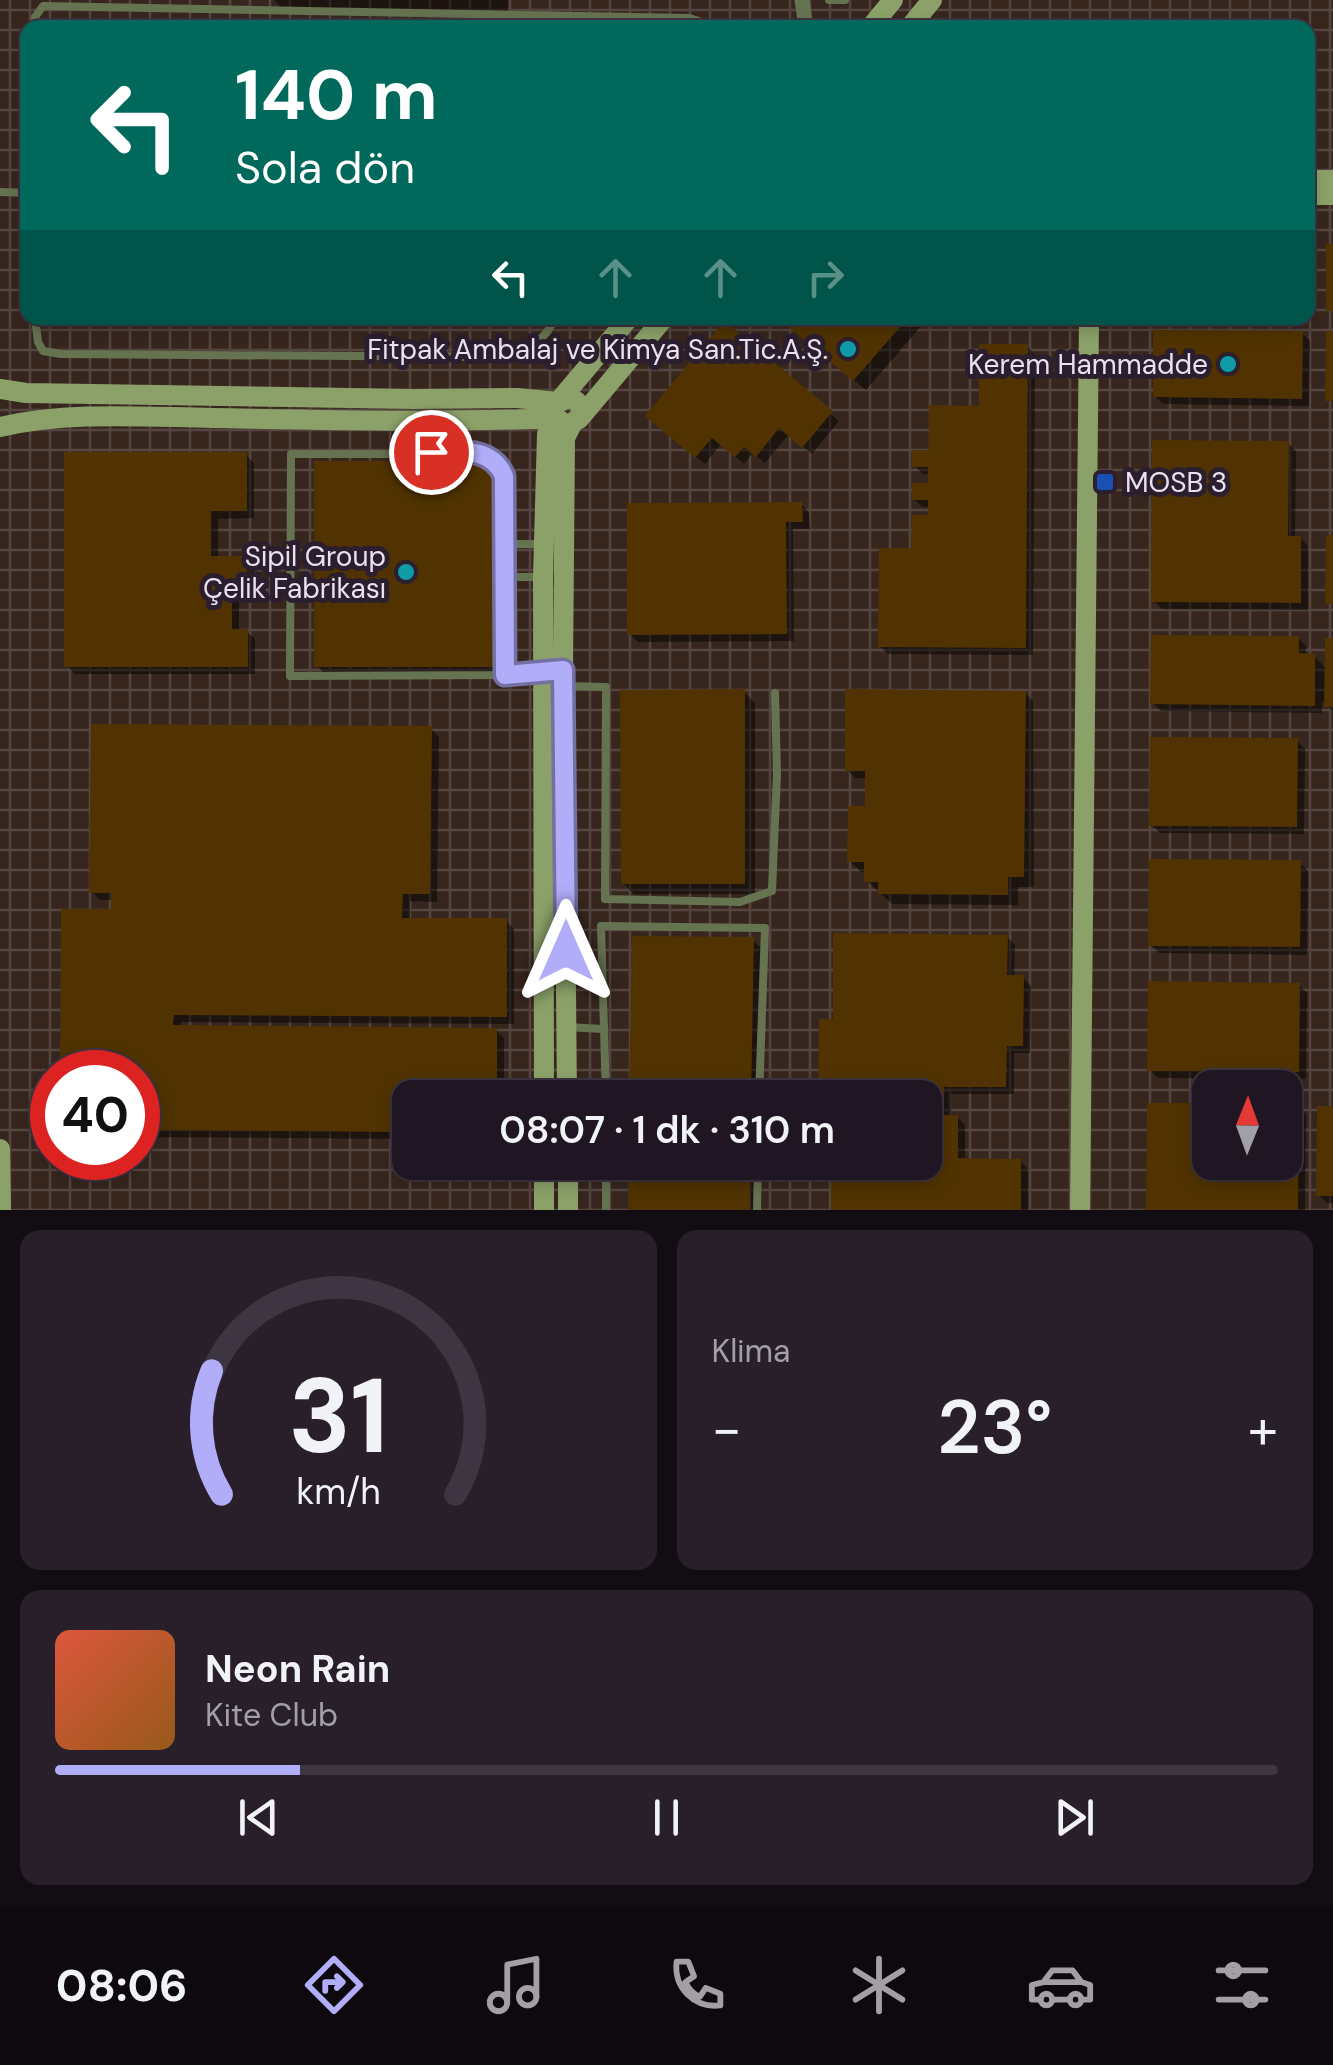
<!DOCTYPE html>
<html lang="tr">
<meta charset="utf-8">
<style>
body{margin:0;font-family:"DM Sans",sans-serif;background:#281f2b;color:#f1f3f6;height:100vh;display:flex;flex-direction:column;font-size:38px;white-space:nowrap}
*{box-sizing:border-box;margin:0}
p{font-size:32px;color:#a29fa6}
.icon{flex:none;width:55px;height:55px;fill:none;stroke:currentColor;stroke-width:2;stroke-linecap:round;stroke-linejoin:round}
.map{position:relative;height:1210px;overflow:hidden}
.details{display:flex;flex-direction:column;gap:20px;padding:20px;background:#120c13;flex:1}
.details>*{flex:none}
.guide{position:absolute;left:20px;top:20px;width:1295px;height:305px;border-radius:20px;box-shadow:0 5px 15px #0003,0 0 0 2px #3d3541;background:#00695c;color:#fff;overflow:hidden}
.needle{width:65px;rotate:1deg}
.buttons{position:absolute;left:1192px;top:1070px;display:grid;gap:20px}
.buttons a{display:grid;place-items:center;width:110px;height:110px;border-radius:20px;background:#201623;box-shadow:0 5px 15px #0003,0 0 0 2px #3d3541;font-size:50px}
.speed{position:absolute;left:30px;top:1050px;display:flex;gap:20px;font-size:50px;font-weight:700;text-align:center}
.speed>*{display:grid;place-content:center;width:130px;height:130px;border-radius:50%;background:#201623;box-shadow:0 5px 15px #0003,0 0 0 2px #3d3541;line-height:1}
.speed .limit{border:15px solid #d22;background:#fff;color:#111}
.pin{position:absolute;display:grid;place-items:center;width:85px;height:85px;color:#fff;margin:-42px;border:5px solid #fff;border-radius:50%;box-shadow:0 2px 10px #0007}
.me{position:absolute;width:110px;margin:-55px;rotate:0deg;stroke-linejoin:round;filter:drop-shadow(0 0 8px #0008)}
.turn{display:flex;align-items:center;gap:35px;height:210px;padding:0 50px;font-size:45px}
.turn .icon{width:130px;height:130px;stroke-width:2.5}
.turn b{display:block;font-size:70px;line-height:85px}
.lanes{display:flex;align-items:center;height:95px;padding:0 50px;background:#0003;justify-content:center;gap:50px;direction:ltr}
.lanes .off{opacity:.35}
.big{font-size:75px;font-weight:600;line-height:1.1}
.details .tile{flex:1;display:flex;flex-direction:column;justify-content:center;gap:15px;min-width:0;padding:0 35px;border-radius:20px;background:#281f2b}
.details .dial{align-items:center;gap:0}
.dial svg{height:260px;overflow:visible;fill:none;stroke:#3d3541;stroke-width:7;stroke-linecap:round;text-anchor:middle}
.dial text{fill:#f1f3f6;stroke:none}
.song{display:flex;align-items:center;gap:30px}
.cover{width:120px;height:120px;border-radius:15px;background:linear-gradient(135deg,hsl(10 70% 55%),hsl(30 70% 35%))}
.played{height:10px;border-radius:5px;background:linear-gradient(90deg,#b2adf9 20%,#3d3541 20%)}
.keys{display:flex;justify-content:space-around;direction:ltr}
.heat{display:flex;justify-content:space-between;align-items:center;font-size:55px;direction:ltr}
.details .tiles{flex:1;display:grid;gap:20px;grid-template-columns:1fr 1fr}
.tile:last-child{grid-column:span 2}
.trip{position:absolute;left:392px;top:1080px;width:550px;height:100px;border-radius:20px;background:#201623;box-shadow:0 5px 15px #0003,0 0 0 2px #3d3541;font-weight:600;line-height:100px;text-align:center}
.tab-bar{display:flex;height:160px;justify-content:space-around;align-items:center;background:#0d090e;color:#a29fa6}
.tab-bar .icon{width:70px;height:70px}
.tab-bar .selected{color:#b2adf9}
.tab-bar b{font-size:45px;color:#f1f3f6}
.map>svg:first-child{display:block}
.industrial{fill:url(#industrial-grid);fill-rule:evenodd}
.shadow{fill:#0007}
.building{fill:#503301}
.lines{fill:none;stroke-linecap:round;stroke-linejoin:round}
.lane{stroke:#667351;stroke-width:8}
.street{stroke:#667351;stroke-width:15}
.secondary{stroke:#8ca169;stroke-width:20}
.route-casing{stroke:#7470a2;stroke-width:25}
.route{stroke:#b2adf9;stroke-width:18}
.culture-dot{fill:#0f9aa8;stroke:#2b1e2f;stroke-width:4}
.transit-dot{fill:#1a4fb4;stroke:#2b1e2f;stroke-width:4}
.labels{text-anchor:middle;dominant-baseline:central;stroke-width:10;stroke-linejoin:round;paint-order:stroke}
.poi-label{font-size:28px;fill:#eae1ed;stroke:#2b1e2f;text-anchor:end}
</style>
<div class="map">
<svg width="1333" height="1210" viewBox="0 0 1333 1210">
<defs>
<pattern id="industrial-grid" width="8" height="8" patternUnits="userSpaceOnUse" patternTransform="scale(2.5)"><rect width="8" height="8" fill="#37261e"/><path d="M0 4h8M4 0v8" fill="none" stroke="#54453f"/></pattern>
</defs>
<rect width="100%" height="100%" fill="#2b1e2f"/>
<path class="industrial" d="M0 0H1333V1210H0ZM28 28H1308V318H28ZM52 1072H138V1158H52ZM1210 1088H1285V1162H1210ZM410 1098H925V1162H410Z"/>
<path class="shadow" d="M274 0H508V11L282 8Z
M1308 249 1310 252V303H1308Z
M780 318H928L866 390Z
M725 325 839 421 812 454 789 434 765 463 753 453 744 464 721 444 705 464 656 424Z
M1302 333 1310 341 1309 406 1163 404 1155 396Z
M1027 346 1035 355 1033 655 888 654 880 646 914 550 931 518V507H922L914 499 931 485V474H923L915 466 981 408Z
M1288 443 1296 451 1295 538H1300L1308 546V610L1162 609 1154 601Z
M246 455 254 463V518L218 519V559H246L254 567V601H239V631H246L255 639V674H75L67 666Z
M496 478 504 487V674H325L317 666Z
M801 504 809 512 810 529H793L794 641 638 642 630 634Z
M1298 638 1306 646V656H1314L1327 669 1333 640V712L1322 701V713L1161 711 1153 703Z
M744 692 755 703V894H634L623 883Z
M1025 693 1033 701 1034 887H1018V905L892 904 867 881V872H861L850 861 867 808V778H855L847 770Z
M431 729 439 737 437 902 410 901V920L506 921 514 929V1024L181 1022V1028L496 1030 504 1038V1098H410V1139L138 1137V1072H62L64 911 114 912V900H100L92 892Z
M1297 741 1305 749 1304 834 1160 833 1152 825Z
M1300 863 1308 871 1307 955 1159 953 1151 945Z
M1007 937 1015 945 1014 978H1023L1031 986 1030 1053H1014V1094H951V1117H957L965 1125V1160L1020 1161 1028 1169V1210H834L925 1162V1098L835 1022Z
M752 940 761 948 758 1098H632Z
M1299 985 1307 993 1306 1079 1158 1078 1150 1070Z
M1210 1106V1162H1285V1106H1298L1306 1114 1305 1210H1149Z
M1333 1109V1203H1327L1319 1195Z
M631 1162H758L757 1210H632Z"/>
<path class="building" d="M1326 243 1333 244V311H1326Z
M778 318H908L853 381Z
M724 321 833 411 802 448 779 428 756 457 744 447 735 457 712 438 695 458 645 416Z
M1153 330 1303 331 1302 399 1153 397Z
M1326 331H1333V401H1325Z
M979 344H1028L1026 648 878 647 879 548H911L912 515H928V500H912V483H928V467H912V450H929V405L979 406Z
M1152 440 1289 441 1288 536H1301V603L1151 602Z
M64 452H247V511H211V556H247V594H232V629H248V667H64Z
M314 461H480L497 476V667H314Z
M802 502 803 522H786L787 634 627 635V503Z
M1326 535H1333V604H1325Z
M1151 635 1299 636V653L1315 654V706L1150 704Z
M1325 638H1333V707H1324Z
M745 689V884H621L620 690Z
M845 689 1026 691 1024 877H1008V895L878 894V882H864V862H847L848 806H865V771H845Z
M91 724 432 726 430 894H403L402 918H507V1017L174 1015 173 1025 497 1028V1098H410V1132L138 1130V1072H60L61 909H111V893H89Z
M1150 737 1298 738 1297 827 1149 826Z
M1149 859 1301 860 1300 947 1148 946Z
M833 933 1008 935 1007 975H1024L1023 1046H1007L1006 1087H944V1115H958V1158L1021 1159V1210H831V1162H925V1098H818L819 1019H833Z
M632 936 754 937 751 1098H629Z
M1148 981 1300 983 1299 1072 1147 1071Z
M1147 1103H1210V1162H1285V1104H1299L1298 1210H1146Z
M1317 1106H1333V1196H1316Z
M629 1162H750V1210H628Z"/>
<g class="lines">
<path class="lane" d="M829 0H845
M35 28V17L43 6 689 18 705 23 708 28
M0 192 28 193
M35 318 38 342 43 351 61 354 485 357C517 355 542 348 555 318
M505 544H541
M505 577 504 476 498 462 485 454H291L290 676 505 675V577H540
M505 675 541 671
M564 686 606 687 605 899 740 902 772 891 777 774 775 693
M567 1027 602 1029
M606 1098 601 926 765 928 759 1098
M606 1210V1162
M757 1210 758 1162"/>
<path class="street" d="M802 0 806 28"/>
<path class="secondary" d="M870 28 893 0
M909 28 932 0
M1308 180H1333
M1308 195H1333
M0 389 26 393 414 399 517 398 558 402 570 398C580 401 583 409 579 419L567 425 556 418C442 423 327 420 213 418 143 417 69 411 0 427
M579 419 664 318
M544 1098 543 577 547 434 556 418 554 410 558 402 629 318
M567 1098 563 670 565 438 572 424
M0 1149 1 1210
M544 1162V1210
M568 1162V1210
M1080 1210 1089 318"/>
</g>
<g class="lines">
<defs>
<path id="route" d="M431 452C460 452 491 446 504 476L505 675 563 670 566 951"/>
</defs>
<use href="#route" class="route-casing"/>
<use href="#route" class="route"/>
</g>
<g class="culture-dot">
<circle cx="848" cy="349" r="10"/>
<circle cx="1228" cy="364" r="10"/>
<circle cx="406" cy="572" r="10"/>
</g>
<rect class="transit-dot" x="1095" y="472" width="20" height="20" rx="5"/>
<g class="labels">
<g class="poi-label">
<text x="828" y="349">Fitpak Ambalaj ve Kimya San.Tic.A.Ş.</text>
<text x="1208" y="364">Kerem Hammadde</text>
<text x="1125" y="482" text-anchor="start">MOSB 3</text>
<text x="386" y="556">Sipil Group<tspan x="386" dy="32">Çelik Fabrikası</tspan></text>
</g>
</g>
</svg>
<div class="buttons">
<a><svg class="needle" viewBox="-14 -14 28 28"><path d="M0-13l5 13h-10z" fill="#e53935"/><path d="M0 13l5-13h-10z" fill="#a29fa6"/></svg></a>
</div>
<div class="speed"><div class="limit">40</div></div>
<div class="pin" style="left:431px;top:452px;background:#d93025"><svg class="icon" aria-label="arrive" viewBox="0 0 24 24"><path d="M6 21V4h12l-3 4 3 4H6"/></svg></div>
<svg class="me" style="left:566px;top:951px" viewBox="-20 -20 40 40"><path d="M0-17L14 15 0 8-14 15z" fill="#b2adf9" stroke="#fff" stroke-width="4"/></svg>
<div class="trip">08:07 · 1 dk · 310 m</div>
<div class="guide">
<div class="turn"><svg class="icon" aria-label="left" viewBox="0 0 24 24"><path d="M17 20v-9H6M10 6l-5 5 5 5"/></svg><div><b>140 m</b>Sola dön</div></div>
<div class="lanes"><svg class="icon" aria-label="left" viewBox="0 0 24 24"><path d="M17 20v-9H6M10 6l-5 5 5 5"/></svg><svg class="icon off" aria-label="ahead" viewBox="0 0 24 24"><path d="M12 20V5M6 11l6-6 6 6"/></svg><svg class="icon off" aria-label="ahead" viewBox="0 0 24 24"><path d="M12 20V5M6 11l6-6 6 6"/></svg><svg class="icon off" aria-label="right" viewBox="0 0 24 24"><path d="M7 20v-9h11M14 6l5 5-5 5"/></svg></div>
</div>
</div>
<section class="details">
<div class="tiles">
<div class="tile dial"><svg viewBox="0 0 100 80">
<path d="M14 69A42 42 0 1 1 86 69"/>
<path d="M14 69A42 42 0 0 1 11 31" stroke="#b2adf9"/>
<text x="50" y="56" font-size="32" font-weight="700">31</text>
<text x="50" y="72" font-size="11">km/h</text>
</svg></div>
<div class="tile"><p>Klima</p>
<div class="heat"><a>−</a><b class="big">23°</b><a>+</a></div>
</div>
<div class="tile">
<div class="song"><i class="cover"></i><div><b>Neon Rain</b><p>Kite Club</p></div></div>
<div class="played"></div>
<div class="keys"><svg class="icon" aria-label="previous" viewBox="0 0 24 24"><path d="M18 5L8 12l10 7zM5 5v14"/></svg><svg class="icon" aria-label="pause" viewBox="0 0 24 24"><path d="M8 5v14M16 5v14"/></svg><svg class="icon" aria-label="next" viewBox="0 0 24 24"><path d="M6 5l10 7-10 7zM19 5v14"/></svg></div>
</div>
</div>
</section>
<nav class="tab-bar">
<b>08:06</b>
<svg class="icon selected" aria-label="directions" viewBox="0 0 24 24"><path d="M12 3l9 9-9 9-9-9zM9 14v-3h6M13 9l2 2-2 2"/></svg>
<svg class="icon" aria-label="music" viewBox="0 0 24 24"><path d="M9 18V5l10-2v13"/><circle cx="6" cy="18" r="3"/><circle cx="16" cy="16" r="3"/></svg>
<svg class="icon" aria-label="phone" viewBox="0 0 24 24"><path d="M5 4h4l2 5-3 2q2 4 5 5l2-3 5 2v4C11 20 4 13 5 4z"/></svg>
<svg class="icon" aria-label="climate" viewBox="0 0 24 24"><path d="M12 3v18M4 7l16 10M4 17L20 7"/></svg>
<svg class="icon" aria-label="car" viewBox="0 0 24 24"><path d="M5 17H2v-5l4-1 3-4h7l3 4 3 1v5h-3M9 17h6M6 11h13"/><circle cx="7" cy="17" r="2"/><circle cx="17" cy="17" r="2"/></svg>
<svg class="icon" aria-label="filters" viewBox="0 0 24 24"><path d="M4 7h16M4 17h16"/><circle cx="9" cy="7" r="2"/><circle cx="15" cy="17" r="2"/></svg>
</nav>
